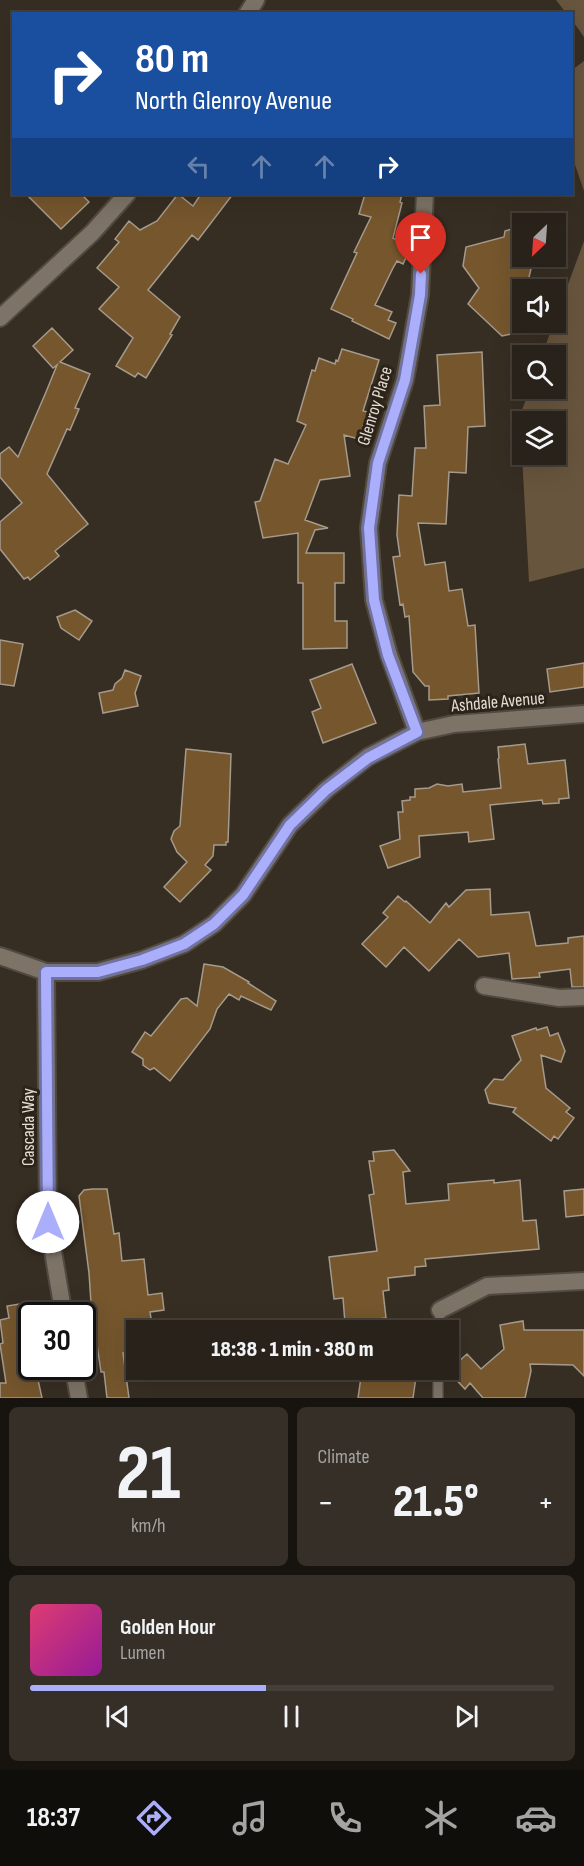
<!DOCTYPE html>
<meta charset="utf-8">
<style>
body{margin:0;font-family:"Sofia Sans Condensed",sans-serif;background:#352f27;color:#f1f3f6;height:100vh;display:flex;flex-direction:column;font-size:22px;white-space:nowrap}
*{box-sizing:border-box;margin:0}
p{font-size:20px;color:#a5a4a2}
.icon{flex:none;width:33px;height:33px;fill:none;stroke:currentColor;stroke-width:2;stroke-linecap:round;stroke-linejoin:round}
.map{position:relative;height:1398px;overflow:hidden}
.details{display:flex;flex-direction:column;gap:9px;padding:9px;background:#17130e;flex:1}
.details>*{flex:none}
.guide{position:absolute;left:12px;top:12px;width:561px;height:183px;border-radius:0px;box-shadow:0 6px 24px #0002,0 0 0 2px #453f39;background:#1a4fa0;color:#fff;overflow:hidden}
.needle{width:39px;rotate:205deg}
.tools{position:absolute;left:512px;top:213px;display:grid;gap:12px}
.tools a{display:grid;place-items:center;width:54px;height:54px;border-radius:0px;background:#29221a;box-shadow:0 6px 24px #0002,0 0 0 2px #453f39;font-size:30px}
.speed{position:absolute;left:18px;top:1302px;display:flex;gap:12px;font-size:30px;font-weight:700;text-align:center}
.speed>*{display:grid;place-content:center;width:78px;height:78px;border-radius:50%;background:#29221a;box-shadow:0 6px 24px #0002,0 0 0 2px #453f39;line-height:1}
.speed .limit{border:3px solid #111;border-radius:9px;background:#fff;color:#111}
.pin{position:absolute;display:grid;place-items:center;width:51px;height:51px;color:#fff;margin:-62px -26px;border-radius:50% 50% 50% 0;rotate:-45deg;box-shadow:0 0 6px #0007}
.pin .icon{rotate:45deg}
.me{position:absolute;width:66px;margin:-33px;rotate:0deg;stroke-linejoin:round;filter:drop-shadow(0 0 4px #0008)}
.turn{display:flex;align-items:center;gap:21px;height:126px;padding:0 24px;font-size:27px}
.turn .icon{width:78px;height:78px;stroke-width:2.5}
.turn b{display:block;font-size:42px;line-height:51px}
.lanes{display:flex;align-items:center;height:57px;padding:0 24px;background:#0003;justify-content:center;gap:30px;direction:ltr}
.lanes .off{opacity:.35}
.big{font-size:45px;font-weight:800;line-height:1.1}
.details .tile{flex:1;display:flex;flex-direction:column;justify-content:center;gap:9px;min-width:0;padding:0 21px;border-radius:9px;background:#352f27}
.details .dial{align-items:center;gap:0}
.dial b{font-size:78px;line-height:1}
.song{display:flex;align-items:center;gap:18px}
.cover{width:72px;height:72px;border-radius:9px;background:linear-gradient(135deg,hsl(340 70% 55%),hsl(300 70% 35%))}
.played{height:6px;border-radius:3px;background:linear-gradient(90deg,#abaffb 45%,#453f39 45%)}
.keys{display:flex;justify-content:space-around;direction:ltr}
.heat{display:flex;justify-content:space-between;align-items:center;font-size:33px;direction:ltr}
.details .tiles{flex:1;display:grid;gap:9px;grid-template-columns:1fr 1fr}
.tile:last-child{grid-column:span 2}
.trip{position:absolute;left:126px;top:1320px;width:333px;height:60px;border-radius:0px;background:#29221a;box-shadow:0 6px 24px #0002,0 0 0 2px #453f39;font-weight:800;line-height:60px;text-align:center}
.menu{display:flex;height:96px;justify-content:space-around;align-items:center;background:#100e0a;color:#a5a4a2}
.menu .icon{width:42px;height:42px}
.menu .current{color:#abaffb}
.menu b{font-size:27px;color:#f1f3f6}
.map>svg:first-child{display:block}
.green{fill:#68553e}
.building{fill:#75562d;stroke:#a59a8c;stroke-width:1.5}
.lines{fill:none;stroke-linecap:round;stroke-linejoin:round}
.service-casing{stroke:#514a41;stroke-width:12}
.minor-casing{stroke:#514a41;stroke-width:20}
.service{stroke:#7d7366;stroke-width:9}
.minor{stroke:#7d7366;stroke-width:16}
.route-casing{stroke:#6f72a3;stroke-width:15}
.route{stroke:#abaffb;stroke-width:10}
.labels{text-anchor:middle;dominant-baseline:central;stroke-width:6;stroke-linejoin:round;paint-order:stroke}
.street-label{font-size:18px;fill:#e4ddd6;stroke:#2d2419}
</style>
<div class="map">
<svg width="584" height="1398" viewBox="0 0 584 1398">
<rect width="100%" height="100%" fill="#372e23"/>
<path class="green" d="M556 0H584V37L572 20V14L566 13Z
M584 61V191L572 156V70Z
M584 241V568L529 582 522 455 555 454V422H522V450L520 415 530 389 555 388V356L542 355Z"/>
<path class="building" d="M26 194H81L89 202 61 229Z
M178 194 193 206 201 194H233L198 240 192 235 148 290 180 317 170 334 172 335 146 378 138 373 135 377 116 366 133 338 99 309 119 287 97 268 119 242 115 239 129 221 140 230 157 221Z
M365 194H402L400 202 402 203 393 238 411 247 403 264 397 261 393 268 375 305 392 312 388 320 396 323 389 339 352 321 353 319 331 309 357 253 354 252 371 217 359 214Z
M522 226V256H534L526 290H522V307L516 333 502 336 468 304 479 288 463 266 466 247 504 237 505 231Z
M52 328 73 350 60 362 90 374 75 408 79 409 70 430 67 429 47 474 88 524 55 551 59 556 30 580 28 577 24 579 0 549V522L22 503 0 477V454L9 447 18 457 46 392 57 365 53 368 33 346Z
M342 349 379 360 363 411 368 412 359 439 344 435 350 476 320 480 305 520 328 528 315 530 306 553H344V583H335V621H347V648L303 649V583H298V533L263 538 255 502 260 501 275 459 288 464 306 425 297 421 312 370 315 371 319 358 335 364 336 360 338 361Z
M482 352 485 426 468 427 466 473 449 472 446 524 418 523 425 565 445 562 449 591 462 589 468 626 475 625 479 693 448 696V699L429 700V686H425L413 672 409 616 405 617 403 604 400 605 393 557 400 556 397 535 399 495 412 496 415 448H426L424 406 440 405 437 355Z
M75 610 92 621 79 640 61 628 57 617Z
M0 640 23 644 14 686 0 684Z
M584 663V687L550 692 547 669Z
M352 664 376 723 323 743 312 712 321 708 310 680Z
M125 670 141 676 135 693 138 706 103 713 99 693 113 690 115 684 122 678Z
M525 744 528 764 565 760 569 798 559 799V803L543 804 542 800 490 805 494 839 469 842 468 832 419 836 420 857 388 868 380 846 400 839 398 812H403L402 801 410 800V797H415V789L429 788 437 784 448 786 462 784 463 792 501 788 498 759 499 758 498 747Z
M186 749 231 754 229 815 228 842H226V845H214L213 856 205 865 211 870 180 902 164 887 187 862 177 852 171 839 174 831 180 826Z
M490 889 491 915 529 912 536 946 568 943V938L584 936V987H572L570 969 539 973 540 977 512 979 509 953 478 957 459 939 429 971 404 947 386 967 362 944 388 917 383 913 398 896 405 902 406 901 430 923 446 903 449 907 466 890Z
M204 964 223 967 249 982 248 983 276 1001 271 1010 241 996 239 1000 229 994 217 1009 210 1029 170 1081 154 1068 150 1070 143 1065V1059L132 1052 145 1032 151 1036 181 999 187 998 197 1006Z
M547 1027 550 1036 558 1033 565 1051 561 1062 541 1055 546 1088 570 1108 566 1112 574 1118 558 1139 554 1136 551 1141 513 1112 516 1108 489 1103 485 1090 494 1079 503 1080 521 1060 512 1036 536 1028 537 1030Z
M394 1150 410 1171 403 1172 406 1204 449 1200 448 1184 494 1180V1183L520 1180 523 1221 536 1220 539 1249 425 1259 426 1266 415 1267V1275L388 1278 389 1290 383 1291 386 1318 345 1323 343 1298 334 1299 329 1257 377 1251 369 1195 374 1194 369 1161H374L373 1152Z
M93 1189H107L114 1234 119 1233 122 1261 144 1259 148 1295 162 1293 164 1310 150 1312 153 1330H136V1352L123 1353 129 1398H107L104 1372H101L91 1303 89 1273 79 1196 84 1190Z
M584 1189V1215L566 1217 564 1191Z
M25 1303 29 1331H32V1366H35L42 1398H0V1383H6L0 1344 3 1343 0 1320 9 1318 7 1306Z
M523 1321 524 1330H584V1376L573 1365 530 1364 531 1371 525 1398H483L470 1383 465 1389 448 1371 467 1354 481 1369 504 1349 500 1325Z
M362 1370H417L413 1398H358Z"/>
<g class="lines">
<defs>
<path id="service" d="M439 1330 440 1310
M438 1398V1370"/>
<path id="minor" d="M247 14 256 0
M0 318 92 233 127 194
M417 732 389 655 374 600 369 528 378 463 405 380 420 295 425 194
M0 956 46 972H98L142 960 184 944 214 924 243 895 290 825 326 790 368 757 417 732 454 724 584 714
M46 972 48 1222 64 1316
M484 986 559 998 584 997
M440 1310 487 1286 584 1281
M73 1366 79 1398"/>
</defs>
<use href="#service" class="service-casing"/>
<use href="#minor" class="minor-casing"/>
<use href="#service" class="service"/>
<use href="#minor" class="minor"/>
</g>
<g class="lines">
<defs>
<path id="route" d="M48 1222 46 972H98L142 960 184 944 214 924 243 895 290 825 326 790 368 758 417 732 388 655 374 600 369 528 378 463 405 380 420 295 421 274"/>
</defs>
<use href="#route" class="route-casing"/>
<use href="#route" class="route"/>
</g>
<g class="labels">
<g class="street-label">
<text transform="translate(375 406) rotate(-73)">Glenroy Place</text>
<text transform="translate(498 702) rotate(-5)">Ashdale Avenue</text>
<text transform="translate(28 1127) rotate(-90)">Cascada Way</text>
</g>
</g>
</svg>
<div class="tools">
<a><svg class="needle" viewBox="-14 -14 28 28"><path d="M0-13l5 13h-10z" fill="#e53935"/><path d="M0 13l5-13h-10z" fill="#a5a4a2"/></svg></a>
<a><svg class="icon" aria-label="sound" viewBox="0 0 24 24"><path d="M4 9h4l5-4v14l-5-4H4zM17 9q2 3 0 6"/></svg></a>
<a><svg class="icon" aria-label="search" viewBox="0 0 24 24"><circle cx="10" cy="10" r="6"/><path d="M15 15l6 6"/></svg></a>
<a><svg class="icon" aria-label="layers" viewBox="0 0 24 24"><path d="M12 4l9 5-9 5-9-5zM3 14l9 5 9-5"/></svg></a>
</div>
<div class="speed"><div class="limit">30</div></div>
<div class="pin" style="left:421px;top:274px;background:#d93025"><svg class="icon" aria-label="arrive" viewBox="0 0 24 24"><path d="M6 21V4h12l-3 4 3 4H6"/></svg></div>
<svg class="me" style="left:48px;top:1222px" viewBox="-20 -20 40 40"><circle r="19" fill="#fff"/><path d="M0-13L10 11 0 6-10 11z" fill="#abaffb"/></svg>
<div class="trip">18:38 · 1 min · 380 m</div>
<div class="guide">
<div class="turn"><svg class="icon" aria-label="right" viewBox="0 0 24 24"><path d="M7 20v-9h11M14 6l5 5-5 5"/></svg><div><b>80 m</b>North Glenroy Avenue</div></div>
<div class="lanes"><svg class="icon off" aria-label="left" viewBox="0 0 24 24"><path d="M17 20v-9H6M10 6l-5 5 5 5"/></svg><svg class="icon off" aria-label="ahead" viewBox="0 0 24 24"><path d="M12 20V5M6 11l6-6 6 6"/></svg><svg class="icon off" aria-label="ahead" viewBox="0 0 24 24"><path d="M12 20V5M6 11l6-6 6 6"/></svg><svg class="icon" aria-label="right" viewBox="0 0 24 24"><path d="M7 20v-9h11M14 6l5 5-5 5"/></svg></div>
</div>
</div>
<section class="details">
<div class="tiles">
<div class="tile dial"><b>21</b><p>km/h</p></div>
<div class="tile"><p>Climate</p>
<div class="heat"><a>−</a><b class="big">21.5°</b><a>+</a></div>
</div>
<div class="tile">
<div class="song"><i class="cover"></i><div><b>Golden Hour</b><p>Lumen</p></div></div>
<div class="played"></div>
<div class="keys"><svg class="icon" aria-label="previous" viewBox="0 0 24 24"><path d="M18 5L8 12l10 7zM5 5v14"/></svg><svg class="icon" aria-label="pause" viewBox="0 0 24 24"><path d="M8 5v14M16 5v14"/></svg><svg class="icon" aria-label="next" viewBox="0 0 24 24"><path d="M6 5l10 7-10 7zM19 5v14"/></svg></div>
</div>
</div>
</section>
<nav class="menu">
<b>18:37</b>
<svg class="icon current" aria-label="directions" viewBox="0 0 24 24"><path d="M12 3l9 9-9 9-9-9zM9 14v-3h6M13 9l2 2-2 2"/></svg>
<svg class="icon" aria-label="music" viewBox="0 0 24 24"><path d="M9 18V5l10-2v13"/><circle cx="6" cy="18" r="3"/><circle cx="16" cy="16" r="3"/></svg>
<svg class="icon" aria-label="phone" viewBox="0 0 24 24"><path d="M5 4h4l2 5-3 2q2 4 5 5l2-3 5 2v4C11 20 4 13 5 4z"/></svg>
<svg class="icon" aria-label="climate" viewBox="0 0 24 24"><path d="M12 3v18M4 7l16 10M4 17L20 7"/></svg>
<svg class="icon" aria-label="car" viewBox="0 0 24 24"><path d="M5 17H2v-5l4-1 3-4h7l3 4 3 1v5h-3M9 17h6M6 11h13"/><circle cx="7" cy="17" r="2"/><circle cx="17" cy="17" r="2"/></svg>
</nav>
